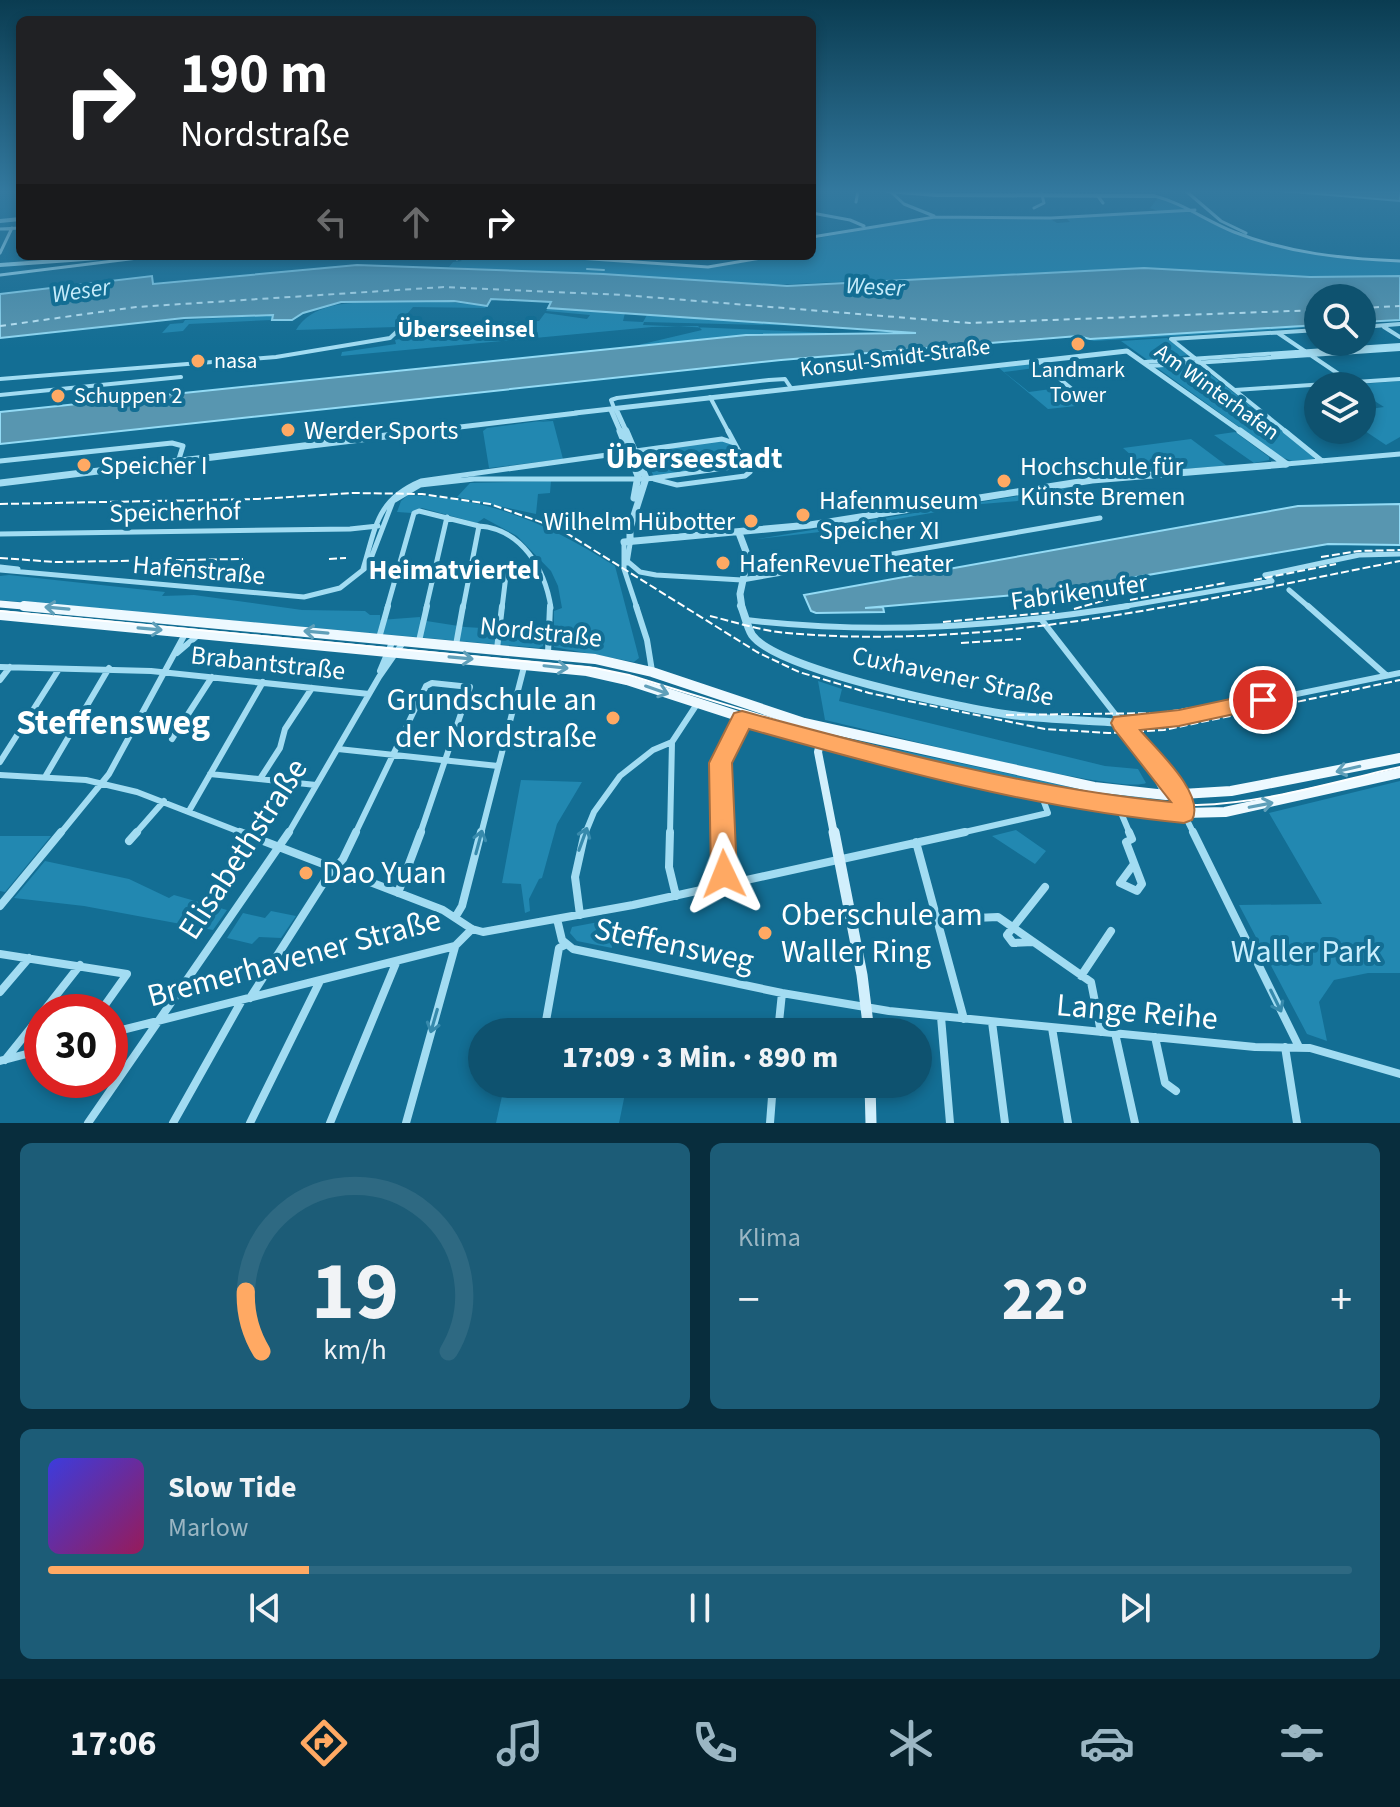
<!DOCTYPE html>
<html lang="de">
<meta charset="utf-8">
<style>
body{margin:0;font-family:"Source Sans 3",sans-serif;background:#1c5c77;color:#f1f3f6;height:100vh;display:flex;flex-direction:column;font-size:30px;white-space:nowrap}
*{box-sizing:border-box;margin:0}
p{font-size:26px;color:#9bb6c3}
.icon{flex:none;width:44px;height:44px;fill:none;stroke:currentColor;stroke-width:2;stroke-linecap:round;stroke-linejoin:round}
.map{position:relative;height:1123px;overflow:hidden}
.sheet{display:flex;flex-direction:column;gap:20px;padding:20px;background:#082d3d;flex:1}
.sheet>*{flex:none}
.hud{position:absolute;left:16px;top:16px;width:800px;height:244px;border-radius:12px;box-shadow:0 4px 12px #0003;background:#202124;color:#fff;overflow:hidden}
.tools{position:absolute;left:1304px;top:284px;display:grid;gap:16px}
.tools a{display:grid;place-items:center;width:72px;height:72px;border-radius:50%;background:#0e526f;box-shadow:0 4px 12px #0003;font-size:40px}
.speed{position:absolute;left:24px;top:994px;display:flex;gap:16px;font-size:40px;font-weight:700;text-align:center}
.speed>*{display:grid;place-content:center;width:104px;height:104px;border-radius:50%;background:#0e526f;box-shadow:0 4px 12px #0003;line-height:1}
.speed .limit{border:12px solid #d22;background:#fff;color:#111}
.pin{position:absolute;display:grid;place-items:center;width:68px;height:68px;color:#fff;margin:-34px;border:4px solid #fff;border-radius:50%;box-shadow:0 2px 8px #0007}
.me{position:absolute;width:88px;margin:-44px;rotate:358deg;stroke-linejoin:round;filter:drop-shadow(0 0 6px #0008)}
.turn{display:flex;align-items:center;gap:28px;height:168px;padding:0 32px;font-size:36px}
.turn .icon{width:104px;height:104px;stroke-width:2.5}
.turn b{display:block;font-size:56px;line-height:68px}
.lanes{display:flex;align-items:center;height:76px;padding:0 32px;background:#0003;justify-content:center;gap:40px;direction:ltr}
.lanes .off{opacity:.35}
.big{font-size:60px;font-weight:800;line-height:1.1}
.sheet .widget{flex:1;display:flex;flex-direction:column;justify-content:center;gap:12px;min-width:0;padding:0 28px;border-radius:12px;background:#1c5c77}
.sheet .dial{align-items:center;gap:0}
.dial svg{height:208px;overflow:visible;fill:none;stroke:#2e6982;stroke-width:7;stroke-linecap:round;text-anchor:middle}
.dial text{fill:#f1f3f6;stroke:none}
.song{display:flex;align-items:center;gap:24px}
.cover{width:96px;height:96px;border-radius:12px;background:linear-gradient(135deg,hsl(240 70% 55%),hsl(330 70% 35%))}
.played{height:8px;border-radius:4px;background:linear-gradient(90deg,#ffa963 20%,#2e6982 20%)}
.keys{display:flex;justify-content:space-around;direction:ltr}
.heat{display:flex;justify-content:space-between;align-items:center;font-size:44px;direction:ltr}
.sheet .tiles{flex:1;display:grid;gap:20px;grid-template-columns:1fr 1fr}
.widget:last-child{grid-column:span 2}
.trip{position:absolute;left:468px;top:1018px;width:464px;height:80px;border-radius:40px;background:#0e526f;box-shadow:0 4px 12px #0003;font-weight:800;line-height:80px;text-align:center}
.tabs{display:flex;height:128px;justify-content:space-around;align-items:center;background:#06212c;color:#9bb6c3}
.tabs .icon{width:56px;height:56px}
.tabs .on{color:#ffa963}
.tabs b{font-size:36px;color:#f1f3f6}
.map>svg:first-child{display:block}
.green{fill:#2288b1}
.water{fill:#5896b0;stroke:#94dbf5;stroke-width:2}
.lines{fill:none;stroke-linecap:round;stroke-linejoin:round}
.stream{stroke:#94dbf5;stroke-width:2}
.ferry{stroke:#c6ecfb;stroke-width:2;stroke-dasharray:6 5;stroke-linecap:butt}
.minor-far4{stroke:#a2dcf2;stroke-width:3}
.minor-far3{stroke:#a2dcf2;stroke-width:4}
.minor-far2{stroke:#a2dcf2;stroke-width:5}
.minor-far1{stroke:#a2dcf2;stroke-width:6}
.minor{stroke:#a2dcf2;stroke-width:8}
.tertiary-far3{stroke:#a2dcf2;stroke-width:4}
.tertiary-far2{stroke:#a2dcf2;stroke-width:5}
.tertiary-far1{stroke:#a2dcf2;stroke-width:7}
.tertiary{stroke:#a2dcf2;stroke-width:8}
.secondary-far1{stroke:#d1effc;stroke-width:8}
.secondary{stroke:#d1effc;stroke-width:11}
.primary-far1{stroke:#edf9ff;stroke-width:7}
.primary{stroke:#edf9ff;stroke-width:10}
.tram{stroke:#fff;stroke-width:2}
.rail{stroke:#fff;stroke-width:2;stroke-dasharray:8 3;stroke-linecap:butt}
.oneway{stroke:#5f9fb9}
.oneway2{stroke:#378aac}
.route{fill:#ffa963;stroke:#a66e40;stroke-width:2}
.poi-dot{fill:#ffa963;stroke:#136e94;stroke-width:3}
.labels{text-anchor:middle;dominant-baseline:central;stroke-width:8;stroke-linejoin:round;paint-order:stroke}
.far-street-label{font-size:22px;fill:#fff;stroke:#136e94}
.far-poi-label{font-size:22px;fill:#fff;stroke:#136e94;text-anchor:start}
.far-water-label{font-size:24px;font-style:italic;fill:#c6ecfb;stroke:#136e94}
.far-neighbourhood-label{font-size:24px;font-weight:bold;fill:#fff;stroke:#136e94}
.poi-label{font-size:26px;fill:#fff;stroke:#136e94;text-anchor:start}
.street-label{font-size:26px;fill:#fff;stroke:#136e94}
.neighbourhood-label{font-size:28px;font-weight:bold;fill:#fff;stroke:#136e94}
.quarter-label{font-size:30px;font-weight:bold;fill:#fff;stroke:#136e94}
.near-poi-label{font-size:32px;fill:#fff;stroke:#136e94;text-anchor:start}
.near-street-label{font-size:32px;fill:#fff;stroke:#136e94}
.near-park-label{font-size:32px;fill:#c9eefd;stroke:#136e94}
.near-quarter-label{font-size:36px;font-weight:bold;fill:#fff;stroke:#136e94}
</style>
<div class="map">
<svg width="1400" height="1123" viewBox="0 0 1400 1123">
<rect width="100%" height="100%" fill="#136e94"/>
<path class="green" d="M1158 198C1195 208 1227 231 1265 243 1308 257 1356 258 1400 262V276L1310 277 1144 268 772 285 449 267 453 262 462 261 456 256H544L706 268 782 256H812V239L937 217 1049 218 1057 223 1070 222 1066 218 1158 211 1150 208Z
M429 300 487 306 485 308 413 307 396 327 296 330C320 289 392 308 429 300Z
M548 308 625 313 623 321 643 322 647 315 850 327 644 322 643 325 856 334 746 335 634 346 702 330 698 326 652 327 341 356 342 352 396 344 395 340 443 330 445 326 416 325 539 321 545 313 587 319 590 315 546 311Z
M274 315 272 320 189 324 183 331 162 333 170 324 183 323 185 320Z
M1318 325V327L1094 341 1085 339Z
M1167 338 1188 355 1149 361 1121 341Z
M1035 363 1042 367 1004 372 1029 392 1066 387 1072 394 1068 400 1076 406 1048 409 999 368Z
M1200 366 1313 455 1314 459 1292 461 1281 457 1156 367Z
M1400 381V437L1386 445 1362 429V410L1384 407 1362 393V386L1350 385Z
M600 413 536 422 553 421 563 459 489 468 483 431 487 428Z
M1235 432 1269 457V460L1254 463 1214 435Z
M1191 439 1227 466 1149 471 1123 448Z
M721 440 733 445 740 459 736 465 654 477 642 451Z
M551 481 550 493 538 494 536 514 457 497 470 483Z
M1066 488 1075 496 982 504 829 531 757 539Z
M408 495C488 497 548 524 615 566L639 658 634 662 554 647V611L562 608 558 586 551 571 517 536 484 518 477 523 422 508 412 513 397 512 401 501Z
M9 575 165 592 162 596 194 595 302 610 365 611 370 615H380V620L420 617V620L465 627 545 632 543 646 539 648 0 600V576Z
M818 681 842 689 839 701 1105 766 1138 769 1146 783C1119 795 871 730 825 720Z
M847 739 1070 787 1150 798 1152 803 1021 784 846 743Z
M521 780 582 782 557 824 542 878 539 879 529 899 530 911 525 913 521 884 502 883Z
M1400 781V973H1368L1334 980 1319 1002 1327 1041 1307 1034 1239 905 1322 904 1269 813Z
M1016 830 1046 851 1035 864 992 836Z
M0 836H51L5 892 0 891Z
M45 861 129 879 169 898 174 895 227 910 213 930 84 906 14 898Z
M271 911 296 916 281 938 259 937 252 944 227 938 243 913 265 918Z
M609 920 612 948 577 941 570 933 572 927Z
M516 1084H627L619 1123H496L502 1096 512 1098Z"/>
<path class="water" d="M1282 191H1400V201Z
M357 265 603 274 787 286 1144 268 1310 277 1400 276V320L1362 322V298H1318V325L1090 339 1078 336 781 360 0 444V412L746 335 916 333 548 308 551 302 491 299 487 306 454 301 341 302 303 313 292 320H272L273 315 184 318 0 338V294L152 276 153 284Z
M1400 504V545L1328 544 1049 592 865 608 883 607 884 612 816 613 811 611 804 595 1298 506Z"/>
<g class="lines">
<path class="stream" d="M587 269 604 270"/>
<path class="ferry" d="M1362 308 1400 306
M0 326 136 307 444 287 623 295 970 323 1318 310"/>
<path class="minor-far4" d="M890 191 904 204 934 216
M1186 191 1221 221 1246 233
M1097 195 1103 203
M1154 196C1183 203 1206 221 1234 232 1287 253 1344 259 1400 261
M856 202 858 191
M1034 208 1044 203 1041 191
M812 213 850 220 864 226
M0 229 20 228
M812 237 935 217 1051 218 1195 210
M0 253 12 228
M452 256 457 259
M549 256 708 267 773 256
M0 275 154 256"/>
<path class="minor-far3" d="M1362 327 1400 324
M1384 327 1400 337
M1278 333 1349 381
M1171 339 1288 433
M1171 339 1318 330
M1038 361 1078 394 1080 400
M1145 362 1400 345
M1150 366 1400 349
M0 379 276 357 390 338 406 323
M1235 390 1400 379
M0 395 181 377
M710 397 729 433
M614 408 611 400 617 398 769 380 785 379 791 388"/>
<path class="minor-far2" d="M1285 431 1322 461
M0 461 172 443 183 446 178 462
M1286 464 1400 454
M654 479 677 485 745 476 750 472 728 431
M479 526C522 529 545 569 551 608
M0 534 350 529 378 526
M624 542V569L637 608
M627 561 640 572 656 575 742 580 1100 518
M627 563 630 544
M0 567 18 569
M363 569C376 527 376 500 421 481L722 439 734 443
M0 570 304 597 340 588 368 566 393 501 420 485 474 479H646L746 465
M398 573 536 565
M1289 590 1310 608
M387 608 414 513 419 511 479 526 463 608
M426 608 447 517
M502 608 507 567
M1115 608 1272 581 1265 575 1359 555 1400 554"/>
<path class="minor-far1" d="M636 606 647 640 652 671
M1308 606 1386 675
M1041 619 1122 723 1179 718 1400 673
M746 620C877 635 998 627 1128 606
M379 638 388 606
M419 641 427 606
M456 645 463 606
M497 649 502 606
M177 653 197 636
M548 653 550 606
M0 667 151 671 369 694
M380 671 393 640
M0 680 10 667
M172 739 212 677
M338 749 498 766
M0 762 59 669
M210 774 316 785
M0 775 86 780 137 792 245 834
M45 777 109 668
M260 779 280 748 285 729 312 688
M1119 808 1130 834
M189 811 263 682
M1184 814 1194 834
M60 834 109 774 185 634
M135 834 164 801
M288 834 379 677 404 641
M355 834 426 686 432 683 470 687 420 834
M481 834 524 667
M585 834 594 812 620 776 653 750 672 742 697 704
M670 834 672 742
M723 834 721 763 742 719
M956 834 1048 813 1041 794"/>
<path class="minor" d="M240 832 443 910 472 929 483 932 633 905 965 832
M670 832 669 867 676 896
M723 832 725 885
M1129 832 1132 839 1126 842 1142 884 1137 891 1120 883 1134 864
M1193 832 1299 1047
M129 841 137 832
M916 842 964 1019
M398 893 421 832
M0 906 61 832
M580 915 575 877 585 832
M456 916 462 906 481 832
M975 918 998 917 1091 982 1101 1032
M557 919 562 940 573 949 782 993 889 1011 1255 1047 1310 1048 1400 1074
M1033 942 1013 943 1007 935 1045 887
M0 954 127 974 100 1012
M1081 976 1111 931
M0 992 29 958
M250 998 326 879 343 859 356 832
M43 1012 80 965
M941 1017 950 1123
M992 1022 1005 1123
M1052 1028 1068 1123
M545 1030 556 1032
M544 1032 559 948 565 945
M778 1032 782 993
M110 1033 455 946 472 929
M1115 1033 1135 1123
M1155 1037 1165 1083 1176 1091
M1285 1047 1297 1123
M5 1060 42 1014
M0 1061 42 1050
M88 1123 289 832
M173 1123 241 1002
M250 1123 319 983
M330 1123 396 963
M406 1123 455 947
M770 1123 773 1084"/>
<path class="tertiary-far3" d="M888 191 936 195 1154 196
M0 221 20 219
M0 265 127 256"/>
<path class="tertiary-far2" d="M616 409 627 433
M611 410 621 433
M575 413 1127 351 1243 433
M410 433 577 413"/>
<path class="tertiary-far1" d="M620 431 638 476 634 498
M626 431 646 478 630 528V542
M1240 431 1286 464
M0 483 427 431
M739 533 748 557 740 594 742 608
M624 542 810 525 1092 480 1286 464"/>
<path class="tertiary" d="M741 606C745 615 747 627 752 635 777 670 966 709 1012 715 1049 720 1086 720 1122 723L1179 795
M1150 763 1166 795"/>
<path class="secondary-far1" d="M824 727 818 752 834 834"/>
<path class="secondary" d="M834 832 862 975 869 1032
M870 1084 871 1123"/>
<path class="primary-far1" d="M0 604 46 608"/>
<path class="primary" d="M24 606 595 659 652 672 804 723 1094 787 1166 795 1231 791 1400 758
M0 615 587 671 627 680 799 736 1041 793 1119 807 1184 813 1225 812 1400 773"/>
<path class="tram" d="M0 611 595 668 629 675C771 719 911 763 1058 788 1103 796 1151 806 1197 805 1266 803 1333 782 1400 767"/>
<path class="rail" d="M0 504 258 499 353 493 422 494 490 504 560 529 757 652 799 672 869 693 1045 729 1109 733 1164 730 1400 680
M1321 557 1359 551 1400 550
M0 558 56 562 243 559
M329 559 346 558
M1254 580 1336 564
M1130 600 1225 583
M1074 609 1116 597
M710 616C735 622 762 631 787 633 993 651 1199 600 1400 561
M943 622 1055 612
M961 643 1021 639
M1006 715 1161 713 1245 699"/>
</g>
<defs><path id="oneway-shaft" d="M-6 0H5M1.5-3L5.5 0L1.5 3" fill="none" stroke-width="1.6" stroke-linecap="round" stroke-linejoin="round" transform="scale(2)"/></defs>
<g class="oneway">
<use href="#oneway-shaft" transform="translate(57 608) rotate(-175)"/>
<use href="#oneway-shaft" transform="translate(150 629) rotate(5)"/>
<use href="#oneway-shaft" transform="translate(316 632) rotate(-175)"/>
<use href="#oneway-shaft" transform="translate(461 658) rotate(5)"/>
<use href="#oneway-shaft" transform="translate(556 667) rotate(6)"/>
<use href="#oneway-shaft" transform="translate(657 690) rotate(19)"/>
<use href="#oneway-shaft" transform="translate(1348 769) rotate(167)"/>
<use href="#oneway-shaft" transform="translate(1261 805) rotate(-11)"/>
</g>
<g class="oneway2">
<use href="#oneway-shaft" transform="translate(583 839) rotate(-70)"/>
<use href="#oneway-shaft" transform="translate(479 842) rotate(-75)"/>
<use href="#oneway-shaft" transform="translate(1276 1001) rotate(64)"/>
<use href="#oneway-shaft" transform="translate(434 1021) rotate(106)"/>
</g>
<linearGradient id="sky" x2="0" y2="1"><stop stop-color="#0a3c51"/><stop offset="0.55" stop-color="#33799f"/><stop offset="1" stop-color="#33799f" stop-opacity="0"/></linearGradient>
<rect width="1400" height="348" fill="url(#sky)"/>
<path class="route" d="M1263 692 1271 695 1274 700 1271 706 1179 726 1140 730C1156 749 1206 794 1192 820L1184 823C1036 809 891 769 749 729L732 763 737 874 733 882 724 886 715 882 711 874 709 763 734 713 742 711C883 749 1026 788 1171 802L1114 729 1111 723 1114 717 1179 710Z"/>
<g class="poi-dot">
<circle cx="1078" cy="344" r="8"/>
<circle cx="198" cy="361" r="8"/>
<circle cx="58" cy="396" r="8"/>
<circle cx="288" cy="430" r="8"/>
<circle cx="84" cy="465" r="8"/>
<circle cx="1004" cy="481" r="8"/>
<circle cx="803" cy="515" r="8"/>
<circle cx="751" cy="521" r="8"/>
<circle cx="723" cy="563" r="8"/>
<circle cx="613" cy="718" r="8"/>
<circle cx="306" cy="873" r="8"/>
<circle cx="765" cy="933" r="8"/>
</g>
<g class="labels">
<g class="far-street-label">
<text transform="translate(895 358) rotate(-7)">Konsul-Smidt-Straße</text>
<text transform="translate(1217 392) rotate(36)">Am Winterhafen</text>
</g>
<g class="far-poi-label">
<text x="214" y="361">nasa</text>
<text x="1078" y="370" text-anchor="middle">Landmark<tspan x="1078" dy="25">Tower</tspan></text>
<text x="74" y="396">Schuppen 2</text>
</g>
<g class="far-water-label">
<text transform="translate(875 287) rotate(3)">Weser</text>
<text transform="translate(81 291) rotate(-8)">Weser</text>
</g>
<g class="far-neighbourhood-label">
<text x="466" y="329">Überseeinsel</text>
</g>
<g class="poi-label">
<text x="304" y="430">Werder Sports</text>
<text x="100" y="465">Speicher I</text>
<text x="1020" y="466">Hochschule für<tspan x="1020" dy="30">Künste Bremen</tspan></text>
<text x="819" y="500">Hafenmuseum<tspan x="819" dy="30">Speicher XI</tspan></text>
<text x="735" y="521" text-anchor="end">Wilhelm Hübotter</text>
<text x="739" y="563">HafenRevueTheater</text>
</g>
<g class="street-label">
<text transform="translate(175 512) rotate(-1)">Speicherhof</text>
<text transform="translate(199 570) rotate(5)">Hafenstraße</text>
<text transform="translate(1079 592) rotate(-8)">Fabrikenufer</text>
<text transform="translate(541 632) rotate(6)">Nordstraße</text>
<text transform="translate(268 663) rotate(6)">Brabantstraße</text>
<text transform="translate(953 676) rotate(12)">Cuxhavener Straße</text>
</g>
<g class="neighbourhood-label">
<text x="454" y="570">Heimatviertel</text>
</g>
<g class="quarter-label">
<text x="694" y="458">Überseestadt</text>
</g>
<g class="near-poi-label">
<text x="597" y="700" text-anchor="end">Grundschule an<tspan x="597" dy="37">der Nordstraße</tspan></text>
<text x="322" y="873">Dao Yuan</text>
<text x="781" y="915">Oberschule am<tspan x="781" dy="37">Waller Ring</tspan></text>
</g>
<g class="near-street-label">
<text transform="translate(243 849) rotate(-57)">Elisabethstraße</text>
<text transform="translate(674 945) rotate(12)">Steffensweg</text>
<text transform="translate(294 958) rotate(-15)">Bremerhavener Straße</text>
<text transform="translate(1137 1012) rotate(5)">Lange Reihe</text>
</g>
<g class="near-park-label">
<text x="1306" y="952">Waller Park</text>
</g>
<g class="near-quarter-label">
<text x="113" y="722">Steffensweg</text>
</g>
</g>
</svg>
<div class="tools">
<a><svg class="icon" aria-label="search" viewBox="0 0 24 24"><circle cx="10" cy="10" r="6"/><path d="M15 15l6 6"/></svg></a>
<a><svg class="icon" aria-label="layers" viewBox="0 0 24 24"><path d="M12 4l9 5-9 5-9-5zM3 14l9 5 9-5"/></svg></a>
</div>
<div class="speed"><div class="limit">30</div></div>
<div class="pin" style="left:1263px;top:700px;background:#d93025"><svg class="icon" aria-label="arrive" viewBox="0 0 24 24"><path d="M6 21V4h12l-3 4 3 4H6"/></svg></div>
<svg class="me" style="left:724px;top:874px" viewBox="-20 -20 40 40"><path d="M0-17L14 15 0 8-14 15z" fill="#ffa963" stroke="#fff" stroke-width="4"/></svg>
<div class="trip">17:09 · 3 Min. · 890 m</div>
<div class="hud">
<div class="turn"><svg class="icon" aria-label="right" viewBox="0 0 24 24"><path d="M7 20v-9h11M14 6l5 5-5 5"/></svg><div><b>190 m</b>Nordstraße</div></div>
<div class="lanes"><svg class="icon off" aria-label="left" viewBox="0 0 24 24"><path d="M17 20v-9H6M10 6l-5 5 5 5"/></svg><svg class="icon off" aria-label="ahead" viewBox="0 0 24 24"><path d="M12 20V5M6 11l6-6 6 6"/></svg><svg class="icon" aria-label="right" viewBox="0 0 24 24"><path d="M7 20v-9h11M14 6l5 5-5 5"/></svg></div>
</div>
</div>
<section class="sheet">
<div class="tiles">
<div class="widget dial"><svg viewBox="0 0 100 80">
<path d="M14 69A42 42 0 1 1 86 69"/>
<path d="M14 69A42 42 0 0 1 8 46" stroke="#ffa963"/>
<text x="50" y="56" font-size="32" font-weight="700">19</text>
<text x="50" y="72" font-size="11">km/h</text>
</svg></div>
<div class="widget"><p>Klima</p>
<div class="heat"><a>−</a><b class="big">22°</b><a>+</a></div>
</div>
<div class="widget">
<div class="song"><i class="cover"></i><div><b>Slow Tide</b><p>Marlow</p></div></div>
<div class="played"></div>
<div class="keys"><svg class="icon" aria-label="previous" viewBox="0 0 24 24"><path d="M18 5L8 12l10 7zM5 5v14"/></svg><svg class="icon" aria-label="pause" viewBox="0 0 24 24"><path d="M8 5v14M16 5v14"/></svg><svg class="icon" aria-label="next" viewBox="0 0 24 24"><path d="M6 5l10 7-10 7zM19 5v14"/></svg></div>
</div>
</div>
</section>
<nav class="tabs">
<b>17:06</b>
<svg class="icon on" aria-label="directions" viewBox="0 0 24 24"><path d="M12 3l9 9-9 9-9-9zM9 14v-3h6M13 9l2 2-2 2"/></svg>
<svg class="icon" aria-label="music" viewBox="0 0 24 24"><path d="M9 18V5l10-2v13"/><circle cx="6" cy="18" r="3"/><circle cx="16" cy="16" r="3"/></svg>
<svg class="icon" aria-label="phone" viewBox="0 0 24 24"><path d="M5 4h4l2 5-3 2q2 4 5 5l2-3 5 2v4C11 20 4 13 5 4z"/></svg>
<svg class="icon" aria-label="climate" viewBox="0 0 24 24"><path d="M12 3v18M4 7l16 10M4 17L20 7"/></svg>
<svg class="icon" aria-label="car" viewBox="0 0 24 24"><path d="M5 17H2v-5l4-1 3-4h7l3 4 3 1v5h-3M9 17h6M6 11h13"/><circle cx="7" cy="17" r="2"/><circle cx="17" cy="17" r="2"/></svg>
<svg class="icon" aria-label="filters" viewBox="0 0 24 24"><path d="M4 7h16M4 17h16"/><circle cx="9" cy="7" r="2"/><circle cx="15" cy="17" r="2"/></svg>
</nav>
